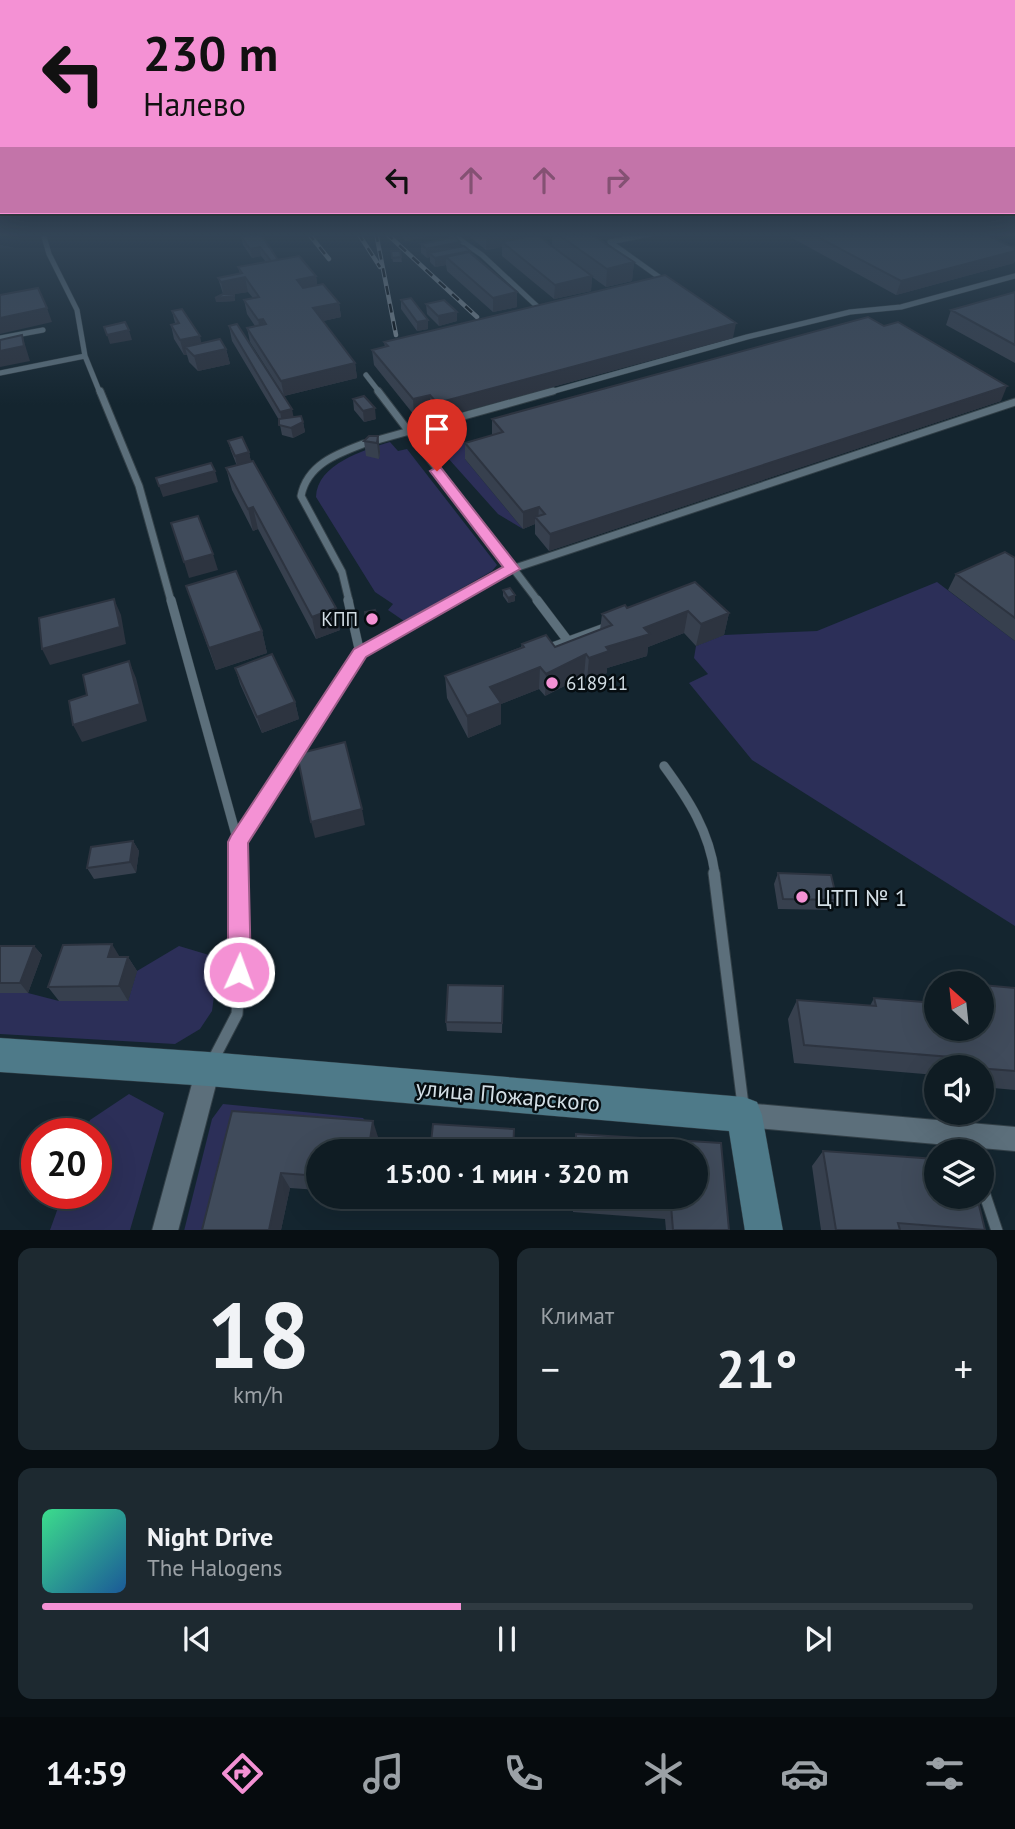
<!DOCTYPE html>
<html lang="ru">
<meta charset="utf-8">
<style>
body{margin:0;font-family:"PT Sans",sans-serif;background:#1d2930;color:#f1f3f6;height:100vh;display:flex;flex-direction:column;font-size:26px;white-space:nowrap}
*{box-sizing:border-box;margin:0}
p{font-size:23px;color:#9ba1a6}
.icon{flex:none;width:38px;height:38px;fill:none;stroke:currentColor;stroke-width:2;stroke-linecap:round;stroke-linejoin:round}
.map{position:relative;height:1230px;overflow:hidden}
.sheet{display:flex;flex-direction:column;gap:18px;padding:18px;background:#080f13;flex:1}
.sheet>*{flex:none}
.banner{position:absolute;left:0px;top:0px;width:1015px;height:214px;box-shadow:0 7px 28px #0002,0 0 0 2px #2f3a41;background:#f491d4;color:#111;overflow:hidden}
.needle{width:46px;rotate:333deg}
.buttons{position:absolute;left:924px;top:971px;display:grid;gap:14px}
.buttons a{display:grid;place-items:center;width:70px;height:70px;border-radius:50%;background:#0f1c23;box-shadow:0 7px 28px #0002,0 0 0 2px #2f3a41;font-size:35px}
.speed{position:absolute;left:21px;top:1118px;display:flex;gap:14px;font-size:35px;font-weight:700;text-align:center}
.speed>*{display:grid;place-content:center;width:91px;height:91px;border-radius:50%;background:#0f1c23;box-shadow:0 7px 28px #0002,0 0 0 2px #2f3a41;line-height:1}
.speed .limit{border:10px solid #d22;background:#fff;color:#111}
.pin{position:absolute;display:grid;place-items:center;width:60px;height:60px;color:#fff;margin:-72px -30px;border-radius:50% 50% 50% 0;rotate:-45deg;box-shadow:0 0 7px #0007}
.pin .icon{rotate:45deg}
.me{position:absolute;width:77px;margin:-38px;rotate:2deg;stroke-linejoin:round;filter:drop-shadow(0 0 5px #0008)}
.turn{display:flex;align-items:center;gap:24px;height:147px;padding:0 28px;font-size:32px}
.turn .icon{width:91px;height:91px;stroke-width:2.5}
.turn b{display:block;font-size:49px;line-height:60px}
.lanes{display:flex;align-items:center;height:66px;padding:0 28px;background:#0003;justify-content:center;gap:35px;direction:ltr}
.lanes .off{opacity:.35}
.big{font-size:52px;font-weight:700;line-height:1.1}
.sheet .widget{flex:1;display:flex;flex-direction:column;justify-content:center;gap:10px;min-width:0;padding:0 24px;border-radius:14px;background:#1d2930}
.sheet .dial{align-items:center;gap:0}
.dial b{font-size:91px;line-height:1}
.song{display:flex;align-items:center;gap:21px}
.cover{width:84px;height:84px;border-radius:10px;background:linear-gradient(135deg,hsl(150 70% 55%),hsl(210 70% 35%))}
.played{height:7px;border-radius:4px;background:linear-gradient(90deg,#f491d4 45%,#2f3a41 45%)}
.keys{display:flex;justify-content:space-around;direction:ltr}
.heat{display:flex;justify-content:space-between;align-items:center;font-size:38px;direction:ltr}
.sheet .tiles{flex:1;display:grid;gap:18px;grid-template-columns:1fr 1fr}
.widget:last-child{grid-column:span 2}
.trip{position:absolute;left:306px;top:1139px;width:402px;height:70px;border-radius:35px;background:#0f1c23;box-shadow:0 7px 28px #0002,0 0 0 2px #2f3a41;font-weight:700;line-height:70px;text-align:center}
.menu{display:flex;height:112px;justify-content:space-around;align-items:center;background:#060b0e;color:#9ba1a6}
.menu .icon{width:49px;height:49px}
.menu .on{color:#f491d4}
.menu b{font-size:32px;color:#f1f3f6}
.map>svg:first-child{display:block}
.green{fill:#2c2f58}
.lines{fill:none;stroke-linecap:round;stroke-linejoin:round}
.lane-far3-casing{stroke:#334048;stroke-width:6}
.lane-far2-casing{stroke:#334048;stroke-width:9}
.lane-far1-casing{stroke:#334048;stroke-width:10}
.lane-casing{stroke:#334048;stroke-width:13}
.street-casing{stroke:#334048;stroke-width:2}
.secondary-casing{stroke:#334048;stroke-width:1}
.lane-far3{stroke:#5c6f7b;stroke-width:5}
.lane-far2{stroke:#5c6f7b;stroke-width:7}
.lane-far1{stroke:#5c6f7b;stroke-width:9}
.lane{stroke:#5c6f7b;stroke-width:11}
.street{fill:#5c6f7b;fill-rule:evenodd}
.secondary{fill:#4e7a89;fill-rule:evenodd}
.rail-casing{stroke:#818e97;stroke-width:4.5}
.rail{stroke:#060d11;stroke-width:2.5;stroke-dasharray:9;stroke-linecap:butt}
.wall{fill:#37404e}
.shaded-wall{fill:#2d3440}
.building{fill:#404b5b;stroke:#2d3440;stroke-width:2}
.route{fill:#f491d4;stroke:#9f5e8a;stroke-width:2}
.poi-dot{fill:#f491d4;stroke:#060d11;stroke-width:2.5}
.labels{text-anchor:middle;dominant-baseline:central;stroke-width:5;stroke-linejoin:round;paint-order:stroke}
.poi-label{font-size:19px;fill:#d3dee5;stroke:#060d11;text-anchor:end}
.near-poi-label{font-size:23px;fill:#d3dee5;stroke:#060d11;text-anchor:start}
.near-street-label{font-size:23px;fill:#d3dee5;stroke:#060d11}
</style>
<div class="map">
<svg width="1015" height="1231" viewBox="0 0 1015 1231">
<rect width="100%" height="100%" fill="#14252f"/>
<path class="green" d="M451 434 459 437 466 444 465 459 523 529 498 514 430 438Z
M390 442 398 451 407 449 497 565 492 571 404 621 388 610 393 604 375 592 316 497C317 464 364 450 390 442Z
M937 582 1015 641V926L752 760 689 683 708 674 694 658 696 646 724 635 817 631Z
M179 946 209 955 216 981 212 1011 200 1029 175 1044 0 1034V993H28L59 1001H128L137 971Z
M129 1094 164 1113 130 1230H50L63 1194H96V1134H85L90 1120Z
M223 1104 363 1118 378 1137 242 1128 216 1230 184 1231 212 1119Z"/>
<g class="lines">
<defs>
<path id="lane-far3" d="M43 233 49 254 77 310 85 356 100 393
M450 233 482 255 540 309
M655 233 610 242 666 282
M0 338 43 330
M0 373 85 356
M366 375 380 393
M547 393 747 337 850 312 901 307 1015 276"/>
<path id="lane-far2" d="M100 391 139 486 171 601
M378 391 538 601
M349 601 342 572 301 496C307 465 336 454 363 444L553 391
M453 601 512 569 1015 402"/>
<path id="lane-far1" d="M171 600 238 842 239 874
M348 600 360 653
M537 600 568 641
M547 649 610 626
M664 766C689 800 709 831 715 874
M238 842 360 653 457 600"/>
<path id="lane" d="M714 873 743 1105
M212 1062 237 1014 241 952 239 873
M982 1186 997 1231"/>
<path id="street" d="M208 1057 216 1061 220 1069 178 1231H152L196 1069 200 1061Z
M744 1103 1015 1127V1151L744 1127 735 1124 732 1115 735 1106Z"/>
<path id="secondary" d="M0 1038 208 1052 744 1097 757 1102 762 1115 783 1231H745L729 1131 208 1086 0 1072Z"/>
</defs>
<use href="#lane-far3" class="lane-far3-casing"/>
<use href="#lane-far2" class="lane-far2-casing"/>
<use href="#lane-far1" class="lane-far1-casing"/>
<use href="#lane" class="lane-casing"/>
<use href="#street" class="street-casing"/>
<use href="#secondary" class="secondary-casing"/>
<use href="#lane-far3" class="lane-far3"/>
<use href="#lane-far2" class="lane-far2"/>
<use href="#lane-far1" class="lane-far1"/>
<use href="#lane" class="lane"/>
<use href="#street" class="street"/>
<use href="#secondary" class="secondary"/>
<defs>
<path id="rail" d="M308 233 329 259
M358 233 380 267
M376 233 396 335
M386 233 477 317"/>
</defs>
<use href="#rail" class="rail-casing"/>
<use href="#rail" class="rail"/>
</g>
<path class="wall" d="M398 233H439V234L406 241Z
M465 233H539V236L552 246V236L548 237 542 233H592V235L634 262 632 281 606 287 592 277 591 291 554 299 502 256V247L486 250Z
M783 233H982L1015 248V261L1014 263 896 295Z
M241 236 278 260 316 276 317 285 339 303 341 317 323 321 355 363 357 378 284 396 250 342 247 328 255 326 247 314 244 300 253 298 248 292 234 294 235 301 216 302 223 294 218 278 240 274 238 267 266 262 261 256 252 258 243 245Z
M460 242V246L470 251V253L517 307 493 312 447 271 446 265 435 267 430 262V257L427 258 421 253V244Z
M391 251H400L402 262H393Z
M1015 292V363L946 325 951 310Z
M401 300 428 329 417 331 401 309Z
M426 304 457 321 439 326 427 314Z
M172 311 201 343 226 349 230 364 198 371 189 362 187 355H184L174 339 171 325 175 323Z
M229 326 294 417 303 422 305 432 293 438 282 435 279 420 232 341Z
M733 338 438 418 431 410 414 415 374 365 372 350 385 347 384 342Z
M353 399 376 419 364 422 354 410Z
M1001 401 549 551 535 534V524L523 529 465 459V443L492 435V419Z
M378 436 380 452 379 459 366 456 364 441Z
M228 441 249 452 251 462 340 630 316 639 258 529 253 531 232 490 226 468 237 466 231 451Z
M1015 558V641L948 590 956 574Z
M186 586 262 631 267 653 216 670Z
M503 590 515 601 508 603 503 596Z
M627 608 729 613 724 635 696 646 684 633 648 647 647 656 607 668V673L587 680 584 676 545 696 539 689 501 704V724L468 738 447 698 445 676 521 647 522 644 555 647 600 630 602 614Z
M235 668 295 702 299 719 262 733 240 684Z
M133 841 139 851 136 873 94 879 87 868Z
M778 873 837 900 832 910 778 909 774 884Z
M0 946H34L42 955 28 993H0Z
M119 957H128L137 971 128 1001H59L48 987Z
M503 986 502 1033 447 1031 446 1022Z
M1015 988V1090L982 1087V1068H936V1075L794 1063 788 1019 797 1000 870 1006 874 998 936 1029Z
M232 1111 378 1137 318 1152V1190L290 1188 281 1230H202Z
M576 1134 721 1143 729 1230H666L665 1219 573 1212V1197H696V1152H573Z
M823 1151 985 1230H821L812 1166Z
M426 1197H511V1211L428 1206Z"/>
<path class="shaded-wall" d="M406 233H439V234L406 241Z
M507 233H539V236L502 242V247L486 250V237Z
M548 233H553L552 236 548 237Z
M732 233H749L731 237Z
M460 242 461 251 429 253 430 257 427 258 426 249Z
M260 247 261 256 252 258 250 249Z
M470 251V260L446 257V265L435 267V258Z
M1015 251 1014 263 896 295 901 281Z
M634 262 632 281 606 287 607 269Z
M316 276 318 290 299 294 297 280Z
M592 276 591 291 554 299 555 285Z
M245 277 248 292 224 296 221 282Z
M517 292V307L493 312V298Z
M234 296 235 301 216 302 215 298Z
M339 303 341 317 315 323 313 308Z
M47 308 52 322 0 334V318Z
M457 312V321L439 326 438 316Z
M263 319 266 334 261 335 258 320Z
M428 320V329L417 331V322Z
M736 323 733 338 438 418 437 403Z
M129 330 132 340 110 344 107 335Z
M22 335 30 361 0 367V351Z
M200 336 203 351 185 347 187 355H184L180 340Z
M226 349 230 364 198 371 194 356Z
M355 363 357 378 284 396 281 381Z
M1007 386 1001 401 549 551 550 534Z
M430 395 431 410 414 415 413 399Z
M375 408 376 419 364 422 363 411Z
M292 409 295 424 283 426 280 412Z
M303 422 305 432 293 438 291 428Z
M378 436 380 452 379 459 377 443Z
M249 452 251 463 237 466 235 456Z
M215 471 218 482 163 497 159 486Z
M253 507 258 529 253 531 248 509Z
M539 507 538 521 535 517V524L523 529V512Z
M213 554 218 570 189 578 184 562Z
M515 595V601L508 603V598Z
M114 599 121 615 126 644 50 665 42 649Z
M336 608 340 630 316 639 312 617Z
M688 611 684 633 648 647 647 656 607 668V673L587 680 589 658 606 647 644 628Z
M729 613 724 635 696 646 701 624Z
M377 616 378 621 367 623 366 618Z
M262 631 267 653 216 670 209 648Z
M586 654 584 676 545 696 546 674Z
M129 661 136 678 147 721 82 742 73 725Z
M540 667 539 689 501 704V724L468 738 467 716 490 687Z
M295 702 299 719 262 733 257 717Z
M362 809 365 825 315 838 311 822Z
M133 841 139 851 136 873 130 862Z
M112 944 121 959 108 957Z
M34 946 42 955 28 993 20 983Z
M128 957 137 971 128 1001 119 986Z
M373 1121 378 1137 376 1152H368Z
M281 1173 290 1188 281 1230H269Z"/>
<path class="building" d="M260 233 278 260 271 261 260 247 250 249 241 236Z
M481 233H507L486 237Z
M556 233H589L634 262 607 269Z
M810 233H982L1015 248V251L901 281Z
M537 235 592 276 555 285 502 242Z
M455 237 460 242 426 249 421 244Z
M464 246 470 251 435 258 429 253Z
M391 251H400L401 257 392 258Z
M469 252 517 292 493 298 446 257Z
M299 256 316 276 297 280 303 288 323 284 339 303 313 308 355 363 281 381 247 328 266 324 263 319 258 320 244 300 259 297 245 277 221 282 218 278 242 273 238 267Z
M665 275 736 323 437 403 430 395 413 399 372 350 388 346 384 342Z
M38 288 47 308 0 318V295Z
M1015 292V345L951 310Z
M223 294H234V296L215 298Z
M411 298 428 320 417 322 401 300Z
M444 300 457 312 438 316 426 304Z
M182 309 200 336 180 340 171 325 179 323 172 311Z
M868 317 884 326 898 322 1007 386 550 534 535 517 545 514 539 507 523 512 465 443 503 432 492 419Z
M125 322 129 330 107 335 104 327Z
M237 324 292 409 280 412 229 326Z
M22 335 24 346 0 351V340Z
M220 339 226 349 194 356 185 347Z
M364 396 375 408 363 411 353 399Z
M301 416 303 422 291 428 279 425V419Z
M369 436H378L377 443 364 441Z
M242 437 249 452 235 456 228 441Z
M253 461 336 608 312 617 253 507 248 509 226 468Z
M211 463 215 471 159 486 156 478Z
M198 516 213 554 184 562 171 523Z
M1005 552 1015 558V618L956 574Z
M236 571 262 631 209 648 186 586Z
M695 582 729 613 701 624 688 611 644 628 650 634 606 647 609 651 589 658 586 654 546 674 540 667 490 687 501 703 467 716 445 676 524 647 522 644 546 635 555 647 612 625 602 614 625 605 627 608Z
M510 588 515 595 508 598 503 590Z
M114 599 120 627 42 649 39 618Z
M375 610 377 616 366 618 365 612Z
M272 654 295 702 257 717 235 668Z
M129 661 140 704 73 725 69 701 87 695 83 675Z
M345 742 362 809 311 822 297 754Z
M133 841 130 862 87 868 91 847Z
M778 873 831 875 837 900 783 899Z
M112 944 108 957H128L119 986 48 987 63 945Z
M0 946H34L20 983H0Z
M448 985 503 986 502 1023 446 1022Z
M982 985 1015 988V1071L977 1068 975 1059 804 1045 797 1000 876 1006 874 998 936 1003V1029H982Z
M232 1111 373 1121 368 1152H318V1176L281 1173 269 1230H202Z
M433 1124 514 1129 513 1152H430Z
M576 1134 721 1143 729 1230H673L671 1205 576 1198V1197H696V1152H576Z
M823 1151 936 1159V1197H977L985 1230 898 1223 900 1230H836Z
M457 1197H511V1200Z"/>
<linearGradient id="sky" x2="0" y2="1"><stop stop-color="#0b141a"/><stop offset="0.58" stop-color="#344658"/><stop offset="1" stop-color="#344658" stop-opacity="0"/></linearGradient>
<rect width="1015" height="405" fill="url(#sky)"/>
<path class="route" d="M437 467 441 468 520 569 366 657 248 843 251 972 247 980 239 983 232 980 228 972V842L231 836 354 649 503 567 430 471Z"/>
<g class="poi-dot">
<circle cx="372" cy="619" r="7"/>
<circle cx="552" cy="683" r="7"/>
<circle cx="802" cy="897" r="7"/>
</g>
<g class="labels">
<g class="poi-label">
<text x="358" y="619">КПП</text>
<text x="566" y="683" text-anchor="start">618911</text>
</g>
<g class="near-poi-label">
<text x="816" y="897">ЦТП № 1</text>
</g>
<g class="near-street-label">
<text transform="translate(508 1095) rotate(5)">улица Пожарского</text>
</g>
</g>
</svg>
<div class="buttons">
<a><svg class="needle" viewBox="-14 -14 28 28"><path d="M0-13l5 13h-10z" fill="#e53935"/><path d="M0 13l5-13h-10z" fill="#9ba1a6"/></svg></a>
<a><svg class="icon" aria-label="sound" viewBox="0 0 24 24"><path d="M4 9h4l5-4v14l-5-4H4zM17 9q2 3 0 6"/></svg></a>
<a><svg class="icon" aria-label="layers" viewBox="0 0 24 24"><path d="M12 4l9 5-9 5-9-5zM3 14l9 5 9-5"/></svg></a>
</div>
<div class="speed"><div class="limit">20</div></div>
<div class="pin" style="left:437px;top:471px;background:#d93025"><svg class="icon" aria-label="arrive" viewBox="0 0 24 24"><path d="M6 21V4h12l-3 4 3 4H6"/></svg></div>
<svg class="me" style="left:239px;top:972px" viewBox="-20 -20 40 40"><circle r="17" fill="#f491d4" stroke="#fff" stroke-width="3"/><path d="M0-11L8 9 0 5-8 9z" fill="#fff"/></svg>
<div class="trip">15:00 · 1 мин · 320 m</div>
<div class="banner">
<div class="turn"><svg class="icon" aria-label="left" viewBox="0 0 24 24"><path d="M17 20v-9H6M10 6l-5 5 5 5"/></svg><div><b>230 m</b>Налево</div></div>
<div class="lanes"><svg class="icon" aria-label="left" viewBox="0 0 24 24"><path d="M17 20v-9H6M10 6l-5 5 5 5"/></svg><svg class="icon off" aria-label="ahead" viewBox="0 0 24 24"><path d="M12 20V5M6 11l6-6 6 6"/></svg><svg class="icon off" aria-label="ahead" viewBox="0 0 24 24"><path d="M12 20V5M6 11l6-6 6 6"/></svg><svg class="icon off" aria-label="right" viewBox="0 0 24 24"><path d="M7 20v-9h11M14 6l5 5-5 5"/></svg></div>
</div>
</div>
<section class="sheet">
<div class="tiles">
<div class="widget dial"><b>18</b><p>km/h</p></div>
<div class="widget"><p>Климат</p>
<div class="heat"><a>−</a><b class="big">21°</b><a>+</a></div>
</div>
<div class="widget">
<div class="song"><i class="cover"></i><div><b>Night Drive</b><p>The Halogens</p></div></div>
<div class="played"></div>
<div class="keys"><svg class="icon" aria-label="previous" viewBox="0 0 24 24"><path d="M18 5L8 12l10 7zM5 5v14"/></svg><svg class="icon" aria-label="pause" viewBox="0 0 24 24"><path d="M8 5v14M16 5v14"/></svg><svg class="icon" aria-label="next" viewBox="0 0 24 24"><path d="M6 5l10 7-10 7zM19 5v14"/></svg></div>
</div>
</div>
</section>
<nav class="menu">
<b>14:59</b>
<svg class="icon on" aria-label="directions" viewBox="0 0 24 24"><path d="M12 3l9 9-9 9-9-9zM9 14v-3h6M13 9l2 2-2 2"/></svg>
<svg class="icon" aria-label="music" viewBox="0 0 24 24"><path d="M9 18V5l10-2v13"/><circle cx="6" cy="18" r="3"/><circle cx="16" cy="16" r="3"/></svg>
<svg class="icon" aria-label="phone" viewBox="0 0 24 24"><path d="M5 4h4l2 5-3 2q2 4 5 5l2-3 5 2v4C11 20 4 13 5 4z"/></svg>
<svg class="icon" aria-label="climate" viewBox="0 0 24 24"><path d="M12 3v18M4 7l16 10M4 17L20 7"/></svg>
<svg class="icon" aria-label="car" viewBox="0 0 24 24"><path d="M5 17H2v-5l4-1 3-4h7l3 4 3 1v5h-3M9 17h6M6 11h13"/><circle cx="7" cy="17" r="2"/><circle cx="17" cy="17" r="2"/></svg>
<svg class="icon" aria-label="filters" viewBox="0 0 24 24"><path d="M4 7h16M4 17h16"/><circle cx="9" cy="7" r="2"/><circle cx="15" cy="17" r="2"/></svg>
</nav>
